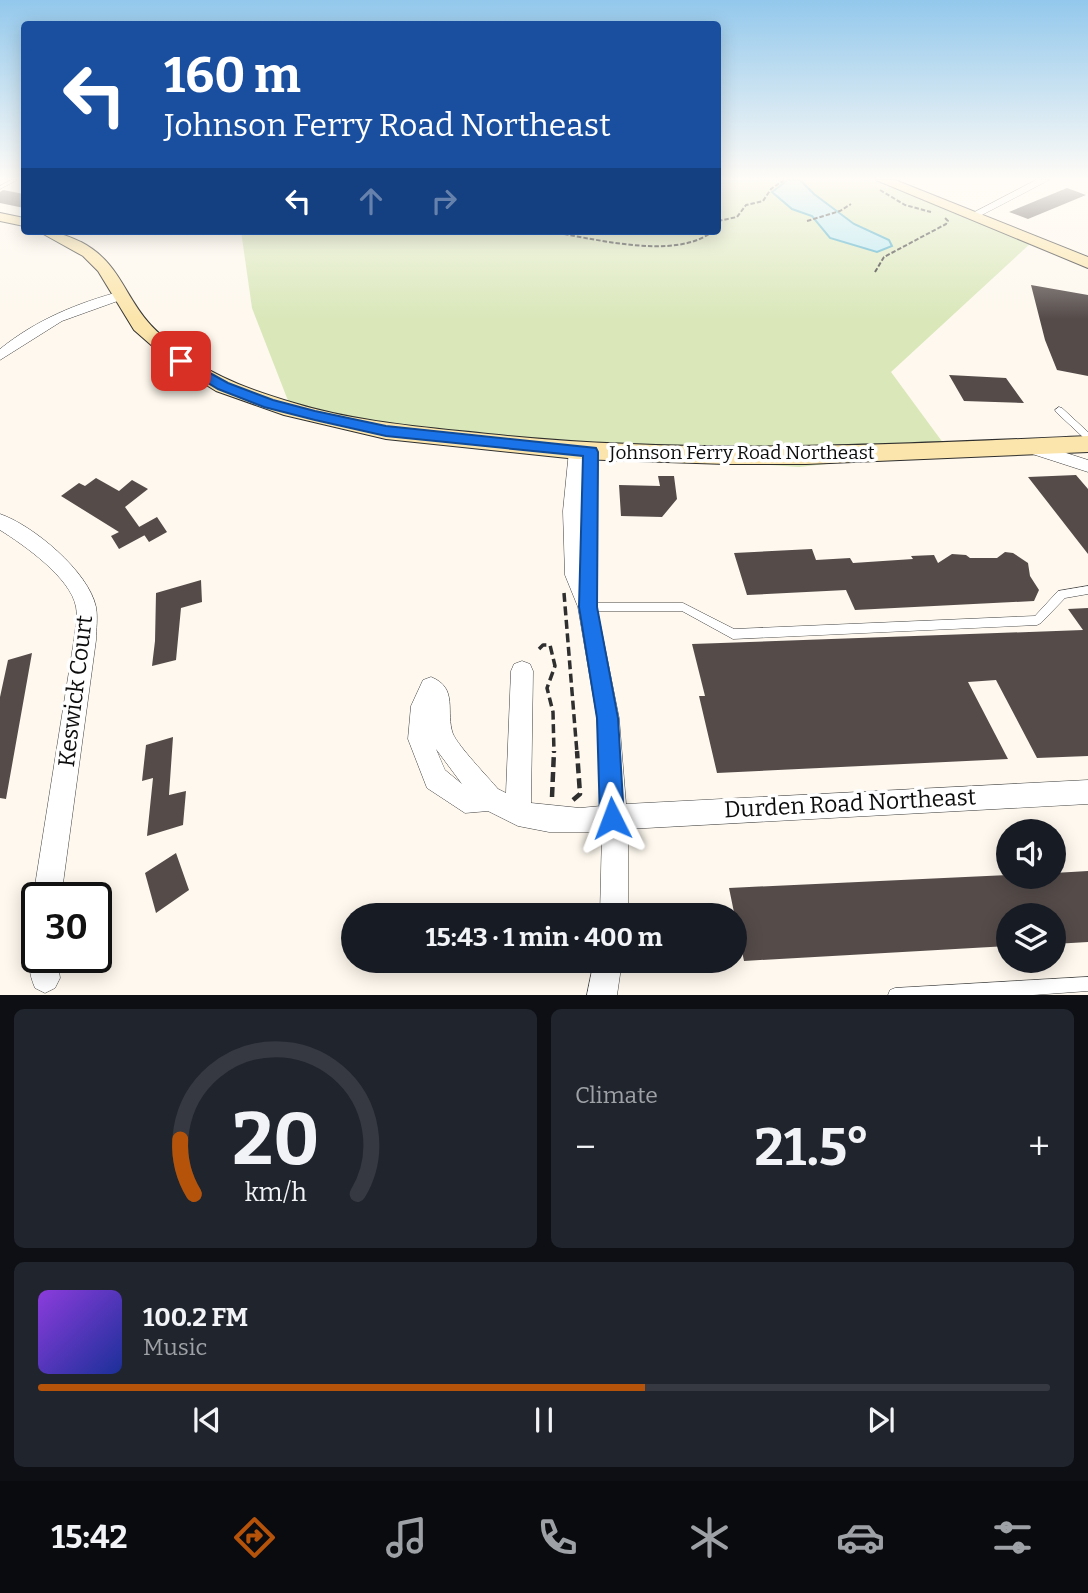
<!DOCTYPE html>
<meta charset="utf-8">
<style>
body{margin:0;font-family:Bitter,serif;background:#20242c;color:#f1f3f6;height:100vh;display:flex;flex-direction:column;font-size:26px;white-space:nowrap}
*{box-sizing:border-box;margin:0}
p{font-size:23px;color:#9ea1a6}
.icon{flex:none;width:38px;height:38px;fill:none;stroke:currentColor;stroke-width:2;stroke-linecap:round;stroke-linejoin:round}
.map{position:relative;height:995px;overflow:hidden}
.details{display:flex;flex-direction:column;gap:14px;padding:14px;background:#0d0f14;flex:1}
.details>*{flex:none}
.banner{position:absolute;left:21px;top:21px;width:700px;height:214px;border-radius:7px;box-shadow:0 4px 18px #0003;background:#1a4fa0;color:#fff;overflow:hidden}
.tools{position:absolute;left:996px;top:819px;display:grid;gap:14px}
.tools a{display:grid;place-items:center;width:70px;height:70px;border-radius:50%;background:#171b24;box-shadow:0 4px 18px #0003;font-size:35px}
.speed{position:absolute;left:21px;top:882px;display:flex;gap:14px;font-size:35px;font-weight:700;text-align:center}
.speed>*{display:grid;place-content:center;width:91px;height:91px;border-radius:50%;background:#171b24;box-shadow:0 4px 18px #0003;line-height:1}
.speed .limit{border:4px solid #111;border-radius:10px;background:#fff;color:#111}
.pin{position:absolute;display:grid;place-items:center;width:60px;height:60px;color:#fff;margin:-30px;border-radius:14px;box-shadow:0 4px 10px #0006}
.me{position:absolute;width:77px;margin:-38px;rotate:357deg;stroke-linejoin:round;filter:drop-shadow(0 0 5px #0008)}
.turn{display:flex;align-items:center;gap:24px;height:147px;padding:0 28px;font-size:32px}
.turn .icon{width:91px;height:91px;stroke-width:2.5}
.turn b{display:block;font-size:49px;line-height:60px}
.lanes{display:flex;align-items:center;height:66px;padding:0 28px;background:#0003;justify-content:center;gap:35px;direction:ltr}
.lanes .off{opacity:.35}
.big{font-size:52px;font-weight:700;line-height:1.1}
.details .tile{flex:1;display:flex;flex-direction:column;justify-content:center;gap:10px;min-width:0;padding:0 24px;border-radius:10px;background:#20242c}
.details .dial{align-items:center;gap:0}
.dial svg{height:182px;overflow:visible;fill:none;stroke:#363941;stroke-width:7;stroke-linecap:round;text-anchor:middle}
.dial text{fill:#f1f3f6;stroke:none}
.song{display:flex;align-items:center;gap:21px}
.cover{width:84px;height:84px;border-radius:10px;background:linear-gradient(135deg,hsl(270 70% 55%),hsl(230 70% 35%))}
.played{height:7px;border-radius:4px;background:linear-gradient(90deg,#b45309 60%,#363941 60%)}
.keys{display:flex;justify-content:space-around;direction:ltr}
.heat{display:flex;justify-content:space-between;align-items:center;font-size:38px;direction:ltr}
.details .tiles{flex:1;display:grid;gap:14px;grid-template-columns:1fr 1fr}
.tile:last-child{grid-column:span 2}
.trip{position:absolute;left:341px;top:903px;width:406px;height:70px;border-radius:35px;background:#171b24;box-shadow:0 4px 18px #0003;font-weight:700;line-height:70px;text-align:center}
.dock{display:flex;height:112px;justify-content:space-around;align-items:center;background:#090b0e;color:#9ea1a6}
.dock .icon{width:49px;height:49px}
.dock .active{color:#b45309}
.dock b{font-size:32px;color:#f1f3f6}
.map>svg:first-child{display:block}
.green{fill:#d9e7b9}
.water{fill:#b5e7f3;stroke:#3fa8c7;stroke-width:2}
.building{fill:#554c4a}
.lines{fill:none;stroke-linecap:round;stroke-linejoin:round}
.lane-casing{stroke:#404040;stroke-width:1}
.street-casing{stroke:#404040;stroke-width:1}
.secondary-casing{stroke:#2f2f2f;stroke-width:2}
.path-far2{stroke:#2f2f2f;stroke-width:2;stroke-dasharray:4.5 2;stroke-linecap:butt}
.path-far1{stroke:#2f2f2f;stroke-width:3.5;stroke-dasharray:9 4.5;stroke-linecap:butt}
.path{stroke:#2f2f2f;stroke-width:4.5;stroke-dasharray:10 5;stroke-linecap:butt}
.lane{fill:#fff;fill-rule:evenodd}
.street{fill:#fff;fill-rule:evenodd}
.secondary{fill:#fbe5ac;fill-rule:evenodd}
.route{fill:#1a73e8;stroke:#114b97;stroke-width:2}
.labels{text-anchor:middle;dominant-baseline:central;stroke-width:7;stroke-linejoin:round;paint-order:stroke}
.street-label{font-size:19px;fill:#0d0d0d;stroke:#fff}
.near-street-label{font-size:23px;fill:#0d0d0d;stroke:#fff}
</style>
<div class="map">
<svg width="1088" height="995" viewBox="0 0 1088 995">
<rect width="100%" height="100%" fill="#fef8ee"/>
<path class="green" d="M718 180H885L1032 242 891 372 949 451 799 467 408 440 294 416 252 308 241 231H718Z"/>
<path class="water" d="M788 180H800L814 194 854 224 889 240 892 246 877 252 830 238 812 216 792 209 772 192Z"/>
<path class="building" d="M1067 188 1086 195 1028 219 1009 212Z
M3 190 24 194V208L0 203V192Z
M1031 285 1088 295V376L1057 370 1045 340Z
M949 375 1006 378 1024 403 964 401Z
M1076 475 1088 489V554L1028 477Z
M658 476H674L677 499 662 517 621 516 619 485 660 486Z
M96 478 119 491 132 480 148 489 125 507 145 535 119 549 111 536 119 532 61 496 79 483 85 486Z
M157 517 167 532 149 542 139 527Z
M812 549 816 560 850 558 853 563 913 559 911 556 934 555 938 563 952 554 966 555 970 558H997L1005 552 1013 553 1028 563 1030 576 1039 590 1034 601 855 610 846 590 747 595 734 553Z
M201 580 202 602 181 608 176 660 152 666 155 641 156 593Z
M1088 608V756L1037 758 996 680 968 682 1008 759 717 773 699 696H705L692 644 1083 630 1068 609Z
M32 653 6 799 0 798V697L8 660Z
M173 737 169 795 186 791 183 825 147 836 153 778 142 781 146 745Z
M176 853 189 890 156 913 145 873Z
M1088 871V942L1054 944V915H1008V946L744 961 729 888 1008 875V877H1054V873Z"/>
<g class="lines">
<defs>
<path id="lane" d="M11 180H17L0 189V186Z
M1059 407 1062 408 1088 432V440L1085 439 1056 412 1055 410Z
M1088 586V594L1065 598 1041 623 1037 625 733 639 682 611H588L584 610 583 607 584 604 588 603H683L734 629 1035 616 1058 591Z
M1088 977V991L1033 995H888L890 990 895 988Z"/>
<path id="street" d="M1036 180H1049L976 218 967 216Z
M122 291 126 292V298L62 321 0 360V349C36 320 77 303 122 291Z
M1029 441 1088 460V472L1023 451 1021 447Z
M577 445 584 449 596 448 598 452 596 603 619 718 626 804 1088 780V804L628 829V915H600L602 832H549L518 826 488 811 465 813 427 788 408 739 411 706 423 680 431 677C459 688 445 712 453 734 459 747 487 776 498 789L506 793 511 671 514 664 522 661 530 664 533 671 531 803 580 808 601 806 597 718 578 607 565 575 563 511 569 451ZM436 749 462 784 445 770Z
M0 514C33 525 89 572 96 607 98 618 96 629 96 640L61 898H37V906L33 898 74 640C75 629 78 618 76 607 71 578 24 545 0 530Z
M37 945V957H57L60 978 55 988 45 993 35 988C29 974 27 961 33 947Z
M594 961H622L617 995H587Z"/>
<path id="secondary" d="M876 180H895L1088 257V268Z
M0 213 24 218V226L0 221Z
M38 231C56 231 65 235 81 242 119 262 123 293 148 322 158 334 174 346 186 355 218 379 257 392 294 403 356 422 423 427 488 434 691 455 885 445 1088 436V452L806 464H726L577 459 386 439 284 415 216 391 174 365 134 330 98 271 83 256Z"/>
</defs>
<use href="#lane" class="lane-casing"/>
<use href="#street" class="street-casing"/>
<use href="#secondary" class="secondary-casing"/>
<path class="path-far2" d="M880 190 905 205 931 212
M718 221 737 217 746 205 763 201 771 189 784 180
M807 221 840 211 851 204
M545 231C590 237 675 262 713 231
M875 272 884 257 946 224 948 221 944 217"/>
<path class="path-far1" d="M564 593 577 753
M539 649 543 645H550L555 666 547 688 553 712 554 753"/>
<path class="path" d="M552 797 554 751
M573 800 580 794 577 751"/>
<use href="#lane" class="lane"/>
<use href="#street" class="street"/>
<use href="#secondary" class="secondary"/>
</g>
<linearGradient id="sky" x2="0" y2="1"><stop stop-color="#93c8ec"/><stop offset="0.56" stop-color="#fffcf7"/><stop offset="1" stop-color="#fffcf7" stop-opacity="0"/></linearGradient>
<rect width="1088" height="319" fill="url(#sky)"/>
<path class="route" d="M181 357 228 383 273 400 315 411 386 426 596 448 598 452 597 607 618 718 624 818 620 826 612 829 604 826 600 818 597 718 579 607 583 456 386 436 315 420 264 407 218 389 177 364 175 361Z"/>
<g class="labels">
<g class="street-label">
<text x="742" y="452">Johnson Ferry Road Northeast</text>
</g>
<g class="near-street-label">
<text transform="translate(75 691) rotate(-83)">Keswick Court</text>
<text transform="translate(850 803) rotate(-3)">Durden Road Northeast</text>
</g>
</g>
</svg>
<div class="tools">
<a><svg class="icon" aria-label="sound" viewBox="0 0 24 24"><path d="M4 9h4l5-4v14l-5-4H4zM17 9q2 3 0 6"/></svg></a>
<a><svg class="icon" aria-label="layers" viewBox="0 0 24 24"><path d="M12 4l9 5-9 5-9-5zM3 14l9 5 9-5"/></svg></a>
</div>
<div class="speed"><div class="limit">30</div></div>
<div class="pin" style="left:181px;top:361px;background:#d93025"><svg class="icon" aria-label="arrive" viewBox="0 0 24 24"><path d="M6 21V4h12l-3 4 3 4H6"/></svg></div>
<svg class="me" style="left:612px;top:818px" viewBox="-20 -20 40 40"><path d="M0-17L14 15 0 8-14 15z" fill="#1a73e8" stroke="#fff" stroke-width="4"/></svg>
<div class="trip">15:43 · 1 min · 400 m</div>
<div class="banner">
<div class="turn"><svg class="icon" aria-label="left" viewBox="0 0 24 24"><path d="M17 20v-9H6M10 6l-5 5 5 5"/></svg><div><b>160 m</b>Johnson Ferry Road Northeast</div></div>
<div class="lanes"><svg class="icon" aria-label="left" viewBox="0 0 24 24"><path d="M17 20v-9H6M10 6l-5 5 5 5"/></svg><svg class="icon off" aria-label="ahead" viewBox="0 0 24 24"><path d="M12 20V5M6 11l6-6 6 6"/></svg><svg class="icon off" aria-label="right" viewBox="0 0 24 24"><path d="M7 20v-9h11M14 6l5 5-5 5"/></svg></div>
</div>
</div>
<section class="details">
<div class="tiles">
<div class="tile dial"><svg viewBox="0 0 100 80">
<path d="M14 69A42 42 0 1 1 86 69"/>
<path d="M14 69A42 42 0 0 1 8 45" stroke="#b45309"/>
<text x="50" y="56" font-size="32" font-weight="700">20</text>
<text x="50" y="72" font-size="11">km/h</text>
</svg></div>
<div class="tile"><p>Climate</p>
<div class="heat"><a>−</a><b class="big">21.5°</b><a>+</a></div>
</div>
<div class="tile">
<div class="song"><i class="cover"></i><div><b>100.2 FM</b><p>Music</p></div></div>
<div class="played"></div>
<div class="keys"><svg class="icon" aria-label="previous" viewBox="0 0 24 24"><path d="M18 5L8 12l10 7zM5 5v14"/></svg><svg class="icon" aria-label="pause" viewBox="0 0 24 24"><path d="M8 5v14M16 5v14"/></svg><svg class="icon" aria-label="next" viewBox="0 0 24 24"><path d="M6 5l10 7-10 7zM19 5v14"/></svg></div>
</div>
</div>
</section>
<nav class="dock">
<b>15:42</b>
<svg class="icon active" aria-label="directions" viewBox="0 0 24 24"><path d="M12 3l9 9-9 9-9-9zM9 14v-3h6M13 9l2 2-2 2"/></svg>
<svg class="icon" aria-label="music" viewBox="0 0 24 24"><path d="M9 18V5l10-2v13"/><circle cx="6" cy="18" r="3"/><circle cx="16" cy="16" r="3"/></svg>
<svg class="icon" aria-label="phone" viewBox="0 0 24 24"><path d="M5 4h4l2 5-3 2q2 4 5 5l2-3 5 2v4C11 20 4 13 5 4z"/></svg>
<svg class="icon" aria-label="climate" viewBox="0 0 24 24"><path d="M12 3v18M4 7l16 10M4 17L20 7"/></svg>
<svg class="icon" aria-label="car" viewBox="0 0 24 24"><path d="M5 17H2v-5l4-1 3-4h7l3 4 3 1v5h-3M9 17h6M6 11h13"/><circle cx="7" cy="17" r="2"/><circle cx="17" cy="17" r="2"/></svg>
<svg class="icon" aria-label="filters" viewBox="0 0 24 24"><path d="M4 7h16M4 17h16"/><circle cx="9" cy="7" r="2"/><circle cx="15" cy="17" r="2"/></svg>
</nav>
